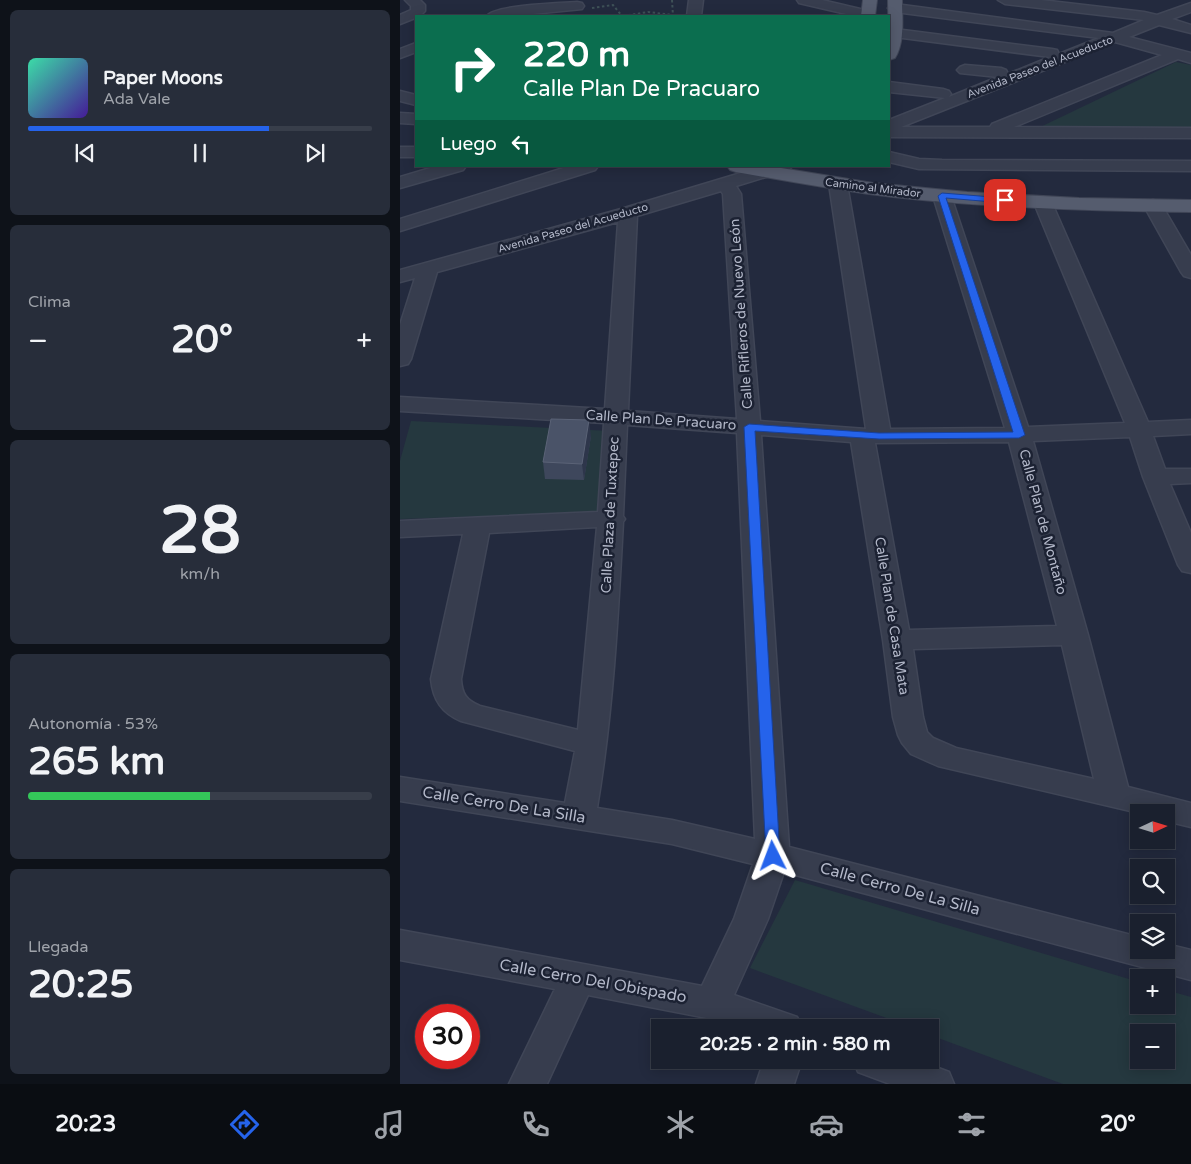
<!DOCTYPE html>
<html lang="es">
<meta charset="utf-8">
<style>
body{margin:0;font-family:"Varela Round",sans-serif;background:#272d3a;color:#f1f3f6;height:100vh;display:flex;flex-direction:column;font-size:19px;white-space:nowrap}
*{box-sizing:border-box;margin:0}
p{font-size:16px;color:#9fa3aa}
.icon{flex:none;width:28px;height:28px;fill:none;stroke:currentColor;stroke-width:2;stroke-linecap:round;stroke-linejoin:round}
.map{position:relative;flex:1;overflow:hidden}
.sheet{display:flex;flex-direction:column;gap:10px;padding:10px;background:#0e1219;width:400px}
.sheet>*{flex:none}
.guide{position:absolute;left:15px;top:15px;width:475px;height:152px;border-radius:0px;box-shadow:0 2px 12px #0003,0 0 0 1px #383e4a;background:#0b6e4f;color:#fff;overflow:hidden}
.needle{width:32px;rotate:86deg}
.fabs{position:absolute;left:730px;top:804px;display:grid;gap:10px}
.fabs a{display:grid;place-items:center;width:45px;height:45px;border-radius:0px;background:#1a202e;box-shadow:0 2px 12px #0003,0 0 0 1px #383e4a;font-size:25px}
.speed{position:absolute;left:15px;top:1004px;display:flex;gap:10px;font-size:25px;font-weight:700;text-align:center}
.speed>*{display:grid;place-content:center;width:65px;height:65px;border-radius:50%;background:#1a202e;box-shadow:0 2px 12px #0003,0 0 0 1px #383e4a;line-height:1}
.speed .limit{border:8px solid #d22;background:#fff;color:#111}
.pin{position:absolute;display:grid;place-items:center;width:42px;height:42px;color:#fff;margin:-21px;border-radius:10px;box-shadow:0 2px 8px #0006}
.me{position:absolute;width:55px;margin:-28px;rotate:357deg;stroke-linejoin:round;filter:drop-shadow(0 0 4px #0008)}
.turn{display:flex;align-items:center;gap:18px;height:105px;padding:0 25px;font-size:22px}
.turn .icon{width:65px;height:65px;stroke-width:2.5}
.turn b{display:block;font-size:35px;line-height:42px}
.then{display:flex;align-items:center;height:48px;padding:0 25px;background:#0003;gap:10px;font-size:19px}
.big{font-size:38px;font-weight:700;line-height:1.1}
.sheet .tile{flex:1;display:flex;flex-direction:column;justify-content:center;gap:8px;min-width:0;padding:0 18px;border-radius:8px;background:#272d3a}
.sheet .dial{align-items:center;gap:0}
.dial b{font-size:65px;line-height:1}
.song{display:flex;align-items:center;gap:15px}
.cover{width:60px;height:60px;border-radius:8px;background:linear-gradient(135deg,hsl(160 70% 55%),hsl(260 70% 35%))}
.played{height:5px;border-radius:2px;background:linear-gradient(90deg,#2563eb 70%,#383e4a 70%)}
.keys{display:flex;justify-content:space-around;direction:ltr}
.heat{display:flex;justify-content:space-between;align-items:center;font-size:28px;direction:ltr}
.charge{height:8px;border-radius:4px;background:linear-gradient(90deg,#34c759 53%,#383e4a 0)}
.trip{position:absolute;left:251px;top:1019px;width:288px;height:50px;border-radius:0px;background:#1a202e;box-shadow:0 2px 12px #0003,0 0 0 1px #383e4a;font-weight:700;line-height:50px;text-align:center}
.dock{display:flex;height:80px;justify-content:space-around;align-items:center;background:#0a0d12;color:#9fa3aa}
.dock .icon{width:35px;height:35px}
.dock .active{color:#2563eb}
.dock b{font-size:22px;color:#f1f3f6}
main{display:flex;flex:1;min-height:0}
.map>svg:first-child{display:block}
.green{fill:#25383f;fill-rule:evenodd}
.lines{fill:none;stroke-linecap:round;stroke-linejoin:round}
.minor-casing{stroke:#404657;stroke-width:3}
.major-casing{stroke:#404657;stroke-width:2}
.path{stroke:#3e5157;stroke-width:2;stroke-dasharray:2.5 2.5;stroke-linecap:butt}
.minor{fill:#373d4e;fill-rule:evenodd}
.major{fill:#555c6e;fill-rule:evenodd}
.wall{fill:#3e475c}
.shaded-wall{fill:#2e364b}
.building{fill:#4a5368;stroke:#5b6377}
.route{fill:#2563eb;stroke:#184099}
.labels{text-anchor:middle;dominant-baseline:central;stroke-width:5;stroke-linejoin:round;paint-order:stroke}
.far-street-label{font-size:11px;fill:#b3b8c9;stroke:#1c2233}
.street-label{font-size:14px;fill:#b3b8c9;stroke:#1c2233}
.near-street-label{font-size:16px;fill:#b3b8c9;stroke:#1c2233}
</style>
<main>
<section class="sheet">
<div class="tile">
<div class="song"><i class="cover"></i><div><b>Paper Moons</b><p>Ada Vale</p></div></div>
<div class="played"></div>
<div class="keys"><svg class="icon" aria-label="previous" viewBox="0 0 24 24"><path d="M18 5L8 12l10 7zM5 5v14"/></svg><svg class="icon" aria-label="pause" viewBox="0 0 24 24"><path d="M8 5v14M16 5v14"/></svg><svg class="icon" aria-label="next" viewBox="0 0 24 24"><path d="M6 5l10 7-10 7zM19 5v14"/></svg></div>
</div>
<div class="tile"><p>Clima</p>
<div class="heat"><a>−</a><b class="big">20°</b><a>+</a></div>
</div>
<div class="tile dial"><b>28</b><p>km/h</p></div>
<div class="tile"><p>Autonomía · 53%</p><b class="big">265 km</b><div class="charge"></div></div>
<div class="tile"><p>Llegada</p><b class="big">20:25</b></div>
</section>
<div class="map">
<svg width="791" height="1084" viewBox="0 0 791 1084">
<rect width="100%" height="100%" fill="#232a3e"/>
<path class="green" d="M776 62 791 65V129L634 130Z
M11 421 210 431 204 512 0 519V461Z
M395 880 739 982V1005H766V990L791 997V1084H663L530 1035V1028L511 1027 350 968ZM739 1032H766V1060H739Z"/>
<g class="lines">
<defs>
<path id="minor" d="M5 0H20L25 5V11L20 16 0 24V15L11 10V6Z
M289 0H303L301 16H287Z
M397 0H422L473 12 475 15 455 16 399 3Z
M598 0H641L744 12 757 15 791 3V12L772 19 791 25V33L759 25 729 37 791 53V63L778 59 614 127 791 128V138L489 137V120L545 98 489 92V82L543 89 549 91 551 94 549 97 598 77 560 73 557 70 560 67 565 65 601 68 606 70 608 74 650 57 495 37 490 36V30L495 29 652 49 657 50 659 54 699 38 495 12 488 8 490 5 495 4 713 33 744 20 605 4ZM715 42 762 55 592 124 590 127H501Z
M177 2 182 3 184 6 182 9 112 16H87C95 5 161 3 177 2Z
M16 43V52L0 58V49Z
M0 91 16 95V105L0 101Z
M0 113 16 114V124L0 123Z
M0 147H16V157H0Z
M489 152 519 159 542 160 791 161V171L519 169 489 162Z
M37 166H66L63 170 0 188V177Z
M170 166H198L195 170 0 231V219Z
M364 166H392L389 170 336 186 341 194 360 421 466 429 429 184 432 180 438 179 444 180 447 184 490 429 605 428 533 196 536 192 542 191 548 192 551 196 628 427 725 423 634 203 636 199 643 197 650 199 652 203 748 422 791 420V434L753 436 765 469H791V483L770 484 791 533V573L782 571 778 565 743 477 730 437 633 441 688 635 728 787 791 803V827L766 821V812L739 813 538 766 511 754 502 743 498 735 493 717 483 640 451 442 361 435 389 847 739 937V950H766V944L791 950V980L384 872 368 919 334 995 397 1017 403 1028H337L312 1019 188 995 147 1084H109L155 989 0 960V930L302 986 334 919 353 864 272 844 0 801V777L165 803 175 751 61 721C42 713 33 700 31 679L63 534 0 537V521L198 512 204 423 0 411V397L205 409 218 222 37 272 11 359 8 364 0 366V325L15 278 0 282V270L221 209ZM321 191 323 194 337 419 228 411 237 216ZM227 425 337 433 355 839 272 820 197 808C213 713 218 618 223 522L225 519 223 516ZM609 442 657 626 509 630 475 443ZM197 527 178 730 80 706C66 700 62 694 61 679L89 533ZM662 645 694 779 556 748 533 738 527 732 523 717 513 649Z
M753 200 760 202 791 255V278L784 276 781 272 744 206 746 202Z
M364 1060H402L394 1084H356Z
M453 1060H517L549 1072 554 1084H490L458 1072Z"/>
<path id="major" d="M463 0H477L475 16H461Z
M488 0H502C502 19 505 42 495 58L489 60Z
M327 166H369L473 183 567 192 679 198 791 200V212C691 211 592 208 493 197 440 191 388 181 336 172L330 170Z"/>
</defs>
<use href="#minor" class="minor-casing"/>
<use href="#major" class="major-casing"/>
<path class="path" d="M272 0 273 16
M192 8 213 5 222 16
M223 16 248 12 273 15"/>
<use href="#minor" class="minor"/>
<use href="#major" class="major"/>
</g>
<path class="wall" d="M191 436 184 480 145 479 143 462Z"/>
<path class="shaded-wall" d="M189 420 191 436 184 480 182 464Z"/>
<path class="building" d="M151 419 189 420 182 464 143 462Z"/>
<path class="route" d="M542 193 605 198 609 200 605 203 546 198 625 435 619 438 479 439 355 431 380 856 378 860 373 861 368 860 366 856 344 427 349 424 479 433 613 432 538 196Z"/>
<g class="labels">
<g class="far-street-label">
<text transform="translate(640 67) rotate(-21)">Avenida Paseo del Acueducto</text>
<text transform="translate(473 188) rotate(7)">Camino al Mirador</text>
<text transform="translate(173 228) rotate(-16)">Avenida Paseo del Acueducto</text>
</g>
<g class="street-label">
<text transform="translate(341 314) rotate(-94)">Calle Rifleros de Nuevo León</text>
<text transform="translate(261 420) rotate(4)">Calle Plan De Pracuaro</text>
<text transform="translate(210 515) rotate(-87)">Calle Plaza de Tuxtepec</text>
<text transform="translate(643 522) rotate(75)">Calle Plan de Montaño</text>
<text transform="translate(492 616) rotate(81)">Calle Plan de Casa Mata</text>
</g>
<g class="near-street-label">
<text transform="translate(104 805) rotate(9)">Calle Cerro De La Silla</text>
<text transform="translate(500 889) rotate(15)">Calle Cerro De La Silla</text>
<text transform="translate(193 981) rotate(10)">Calle Cerro Del Obispado</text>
</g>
</g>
</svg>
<div class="fabs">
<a><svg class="needle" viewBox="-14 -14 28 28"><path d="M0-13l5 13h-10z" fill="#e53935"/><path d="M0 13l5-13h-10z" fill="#9fa3aa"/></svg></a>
<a><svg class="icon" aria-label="search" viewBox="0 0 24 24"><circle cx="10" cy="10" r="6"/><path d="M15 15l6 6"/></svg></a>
<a><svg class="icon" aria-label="layers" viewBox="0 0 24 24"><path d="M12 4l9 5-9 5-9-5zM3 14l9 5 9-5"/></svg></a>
<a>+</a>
<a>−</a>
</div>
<div class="speed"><div class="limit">30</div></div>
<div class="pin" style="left:605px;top:200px;background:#d93025"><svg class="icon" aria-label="arrive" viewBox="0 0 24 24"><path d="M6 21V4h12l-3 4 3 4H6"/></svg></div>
<svg class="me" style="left:373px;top:856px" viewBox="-20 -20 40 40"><path d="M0-17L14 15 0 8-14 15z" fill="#2563eb" stroke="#fff" stroke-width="4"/></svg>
<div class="trip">20:25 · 2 min · 580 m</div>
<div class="guide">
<div class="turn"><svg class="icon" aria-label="right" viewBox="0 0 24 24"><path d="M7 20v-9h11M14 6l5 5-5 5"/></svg><div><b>220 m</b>Calle Plan De Pracuaro</div></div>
<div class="then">Luego<svg class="icon" aria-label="left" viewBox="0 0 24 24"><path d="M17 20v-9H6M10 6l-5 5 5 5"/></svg></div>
</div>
</div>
</main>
<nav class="dock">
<b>20:23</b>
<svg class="icon active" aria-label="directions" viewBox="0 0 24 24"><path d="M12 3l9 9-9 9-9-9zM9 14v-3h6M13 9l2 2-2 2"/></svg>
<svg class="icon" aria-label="music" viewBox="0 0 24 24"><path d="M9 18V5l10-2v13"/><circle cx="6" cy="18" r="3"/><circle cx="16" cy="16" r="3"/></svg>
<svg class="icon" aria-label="phone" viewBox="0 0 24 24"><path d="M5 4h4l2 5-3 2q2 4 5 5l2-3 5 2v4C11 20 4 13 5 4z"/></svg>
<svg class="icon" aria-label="climate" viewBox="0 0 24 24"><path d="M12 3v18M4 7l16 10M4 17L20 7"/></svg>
<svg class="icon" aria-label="car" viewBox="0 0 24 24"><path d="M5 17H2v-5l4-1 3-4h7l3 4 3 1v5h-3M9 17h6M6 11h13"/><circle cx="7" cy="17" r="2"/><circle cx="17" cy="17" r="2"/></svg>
<svg class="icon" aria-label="filters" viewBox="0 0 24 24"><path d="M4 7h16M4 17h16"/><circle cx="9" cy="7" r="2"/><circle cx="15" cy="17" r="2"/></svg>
<b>20°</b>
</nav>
